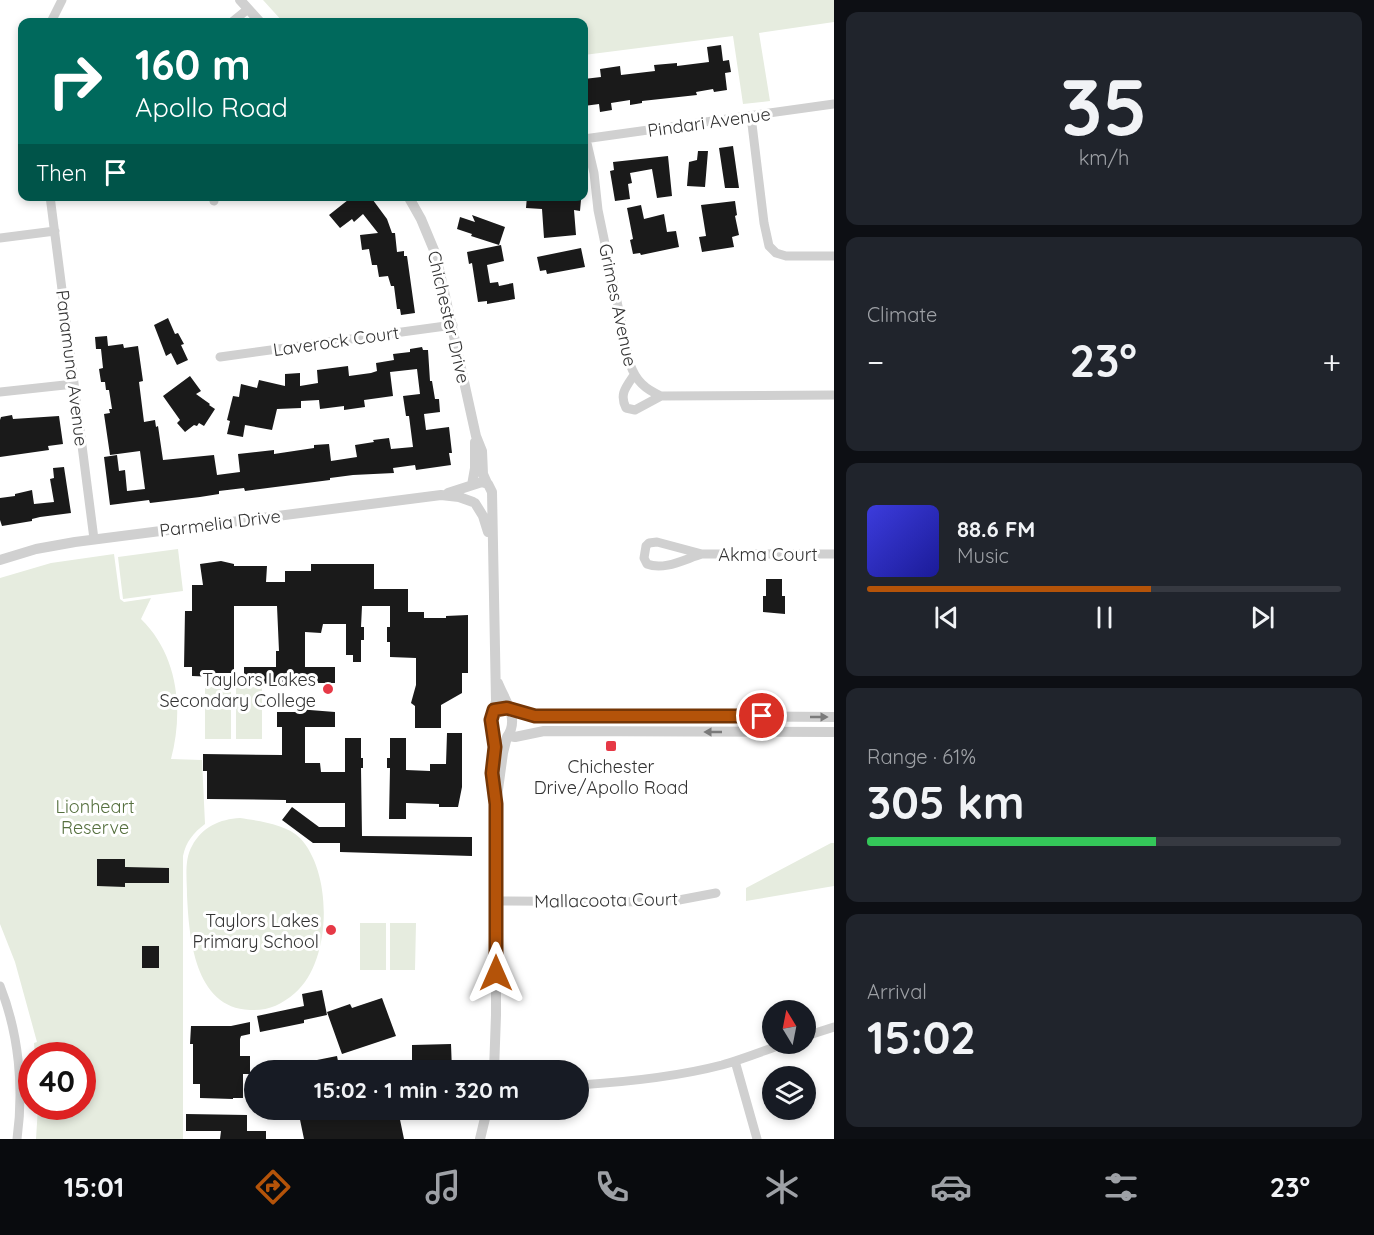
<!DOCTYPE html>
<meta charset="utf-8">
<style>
body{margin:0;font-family:Quicksand,sans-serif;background:#20242c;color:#f1f3f6;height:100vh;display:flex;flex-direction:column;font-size:22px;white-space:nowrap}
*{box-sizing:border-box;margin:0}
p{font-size:20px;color:#9ea1a6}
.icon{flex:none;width:33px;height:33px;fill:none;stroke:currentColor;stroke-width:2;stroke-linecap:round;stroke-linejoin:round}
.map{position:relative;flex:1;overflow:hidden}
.details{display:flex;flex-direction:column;gap:12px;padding:12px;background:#0d0f14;width:540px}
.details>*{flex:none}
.banner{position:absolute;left:18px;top:18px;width:570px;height:183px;border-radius:12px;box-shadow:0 3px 9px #0003;background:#00695c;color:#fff;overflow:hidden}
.needle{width:39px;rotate:350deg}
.buttons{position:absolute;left:762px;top:1000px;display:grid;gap:12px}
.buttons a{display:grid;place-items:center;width:54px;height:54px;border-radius:50%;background:#171b24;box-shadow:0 3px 9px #0003;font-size:30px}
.speed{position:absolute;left:18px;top:1042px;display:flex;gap:12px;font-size:30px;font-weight:700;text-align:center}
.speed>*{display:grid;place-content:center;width:78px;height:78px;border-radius:50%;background:#171b24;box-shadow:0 3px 9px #0003;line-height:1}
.speed .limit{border:9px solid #d22;background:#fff;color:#111}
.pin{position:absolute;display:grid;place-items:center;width:51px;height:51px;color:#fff;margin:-26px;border:3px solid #fff;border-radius:50%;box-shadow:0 2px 6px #0007}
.me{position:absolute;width:66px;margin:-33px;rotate:0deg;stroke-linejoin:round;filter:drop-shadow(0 0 4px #0008)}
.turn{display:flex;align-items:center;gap:21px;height:126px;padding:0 18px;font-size:27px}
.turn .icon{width:78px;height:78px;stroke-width:2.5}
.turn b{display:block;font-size:42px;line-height:51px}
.then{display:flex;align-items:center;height:57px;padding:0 18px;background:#0003;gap:12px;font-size:22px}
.big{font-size:45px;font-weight:700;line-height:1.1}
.details .card{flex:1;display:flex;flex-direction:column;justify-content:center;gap:9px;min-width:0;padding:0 21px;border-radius:12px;background:#20242c}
.details .dial{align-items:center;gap:0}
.dial b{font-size:78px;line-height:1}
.song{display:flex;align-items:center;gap:18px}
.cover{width:72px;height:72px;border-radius:9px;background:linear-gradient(135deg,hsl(240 70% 55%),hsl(240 70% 35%))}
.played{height:6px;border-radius:3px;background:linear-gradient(90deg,#b45309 60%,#363941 60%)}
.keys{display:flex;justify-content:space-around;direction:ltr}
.heat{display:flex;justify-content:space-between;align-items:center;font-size:33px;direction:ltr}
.charge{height:9px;border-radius:4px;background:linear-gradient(90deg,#34c759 61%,#363941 0)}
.trip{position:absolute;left:244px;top:1060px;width:345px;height:60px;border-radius:30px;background:#171b24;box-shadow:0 3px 9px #0003;font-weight:700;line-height:60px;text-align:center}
.menu{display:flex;height:96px;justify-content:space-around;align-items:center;background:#090b0e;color:#9ea1a6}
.menu .icon{width:42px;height:42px}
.menu .selected{color:#b45309}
.menu b{font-size:27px;color:#f1f3f6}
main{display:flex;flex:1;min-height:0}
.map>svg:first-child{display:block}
.green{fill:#e6ecdf}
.building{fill:#1a1a1a}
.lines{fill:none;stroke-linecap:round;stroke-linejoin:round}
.minor{stroke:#d0d0d0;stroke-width:9}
.tertiary{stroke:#d0d0d0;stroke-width:10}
.oneway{fill:#7a7a7a}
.route-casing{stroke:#753606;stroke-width:15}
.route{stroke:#b45309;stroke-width:10}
.poi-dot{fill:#e63946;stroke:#fff;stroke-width:2}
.labels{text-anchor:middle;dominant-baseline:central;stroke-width:6;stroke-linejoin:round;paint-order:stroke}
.street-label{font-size:18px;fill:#333;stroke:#fff}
.poi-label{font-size:18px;fill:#333;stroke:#fff;text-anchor:end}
.park-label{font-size:18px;fill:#56703f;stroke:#fff}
</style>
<main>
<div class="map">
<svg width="834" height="1139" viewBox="0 0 834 1139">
<rect width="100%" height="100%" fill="#fff"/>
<path class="green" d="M263 0H834V22L759 33 770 101 743 104 733 36 584 55V22H283Z
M178 549 183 591 123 599 118 557Z
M114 554 120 599 124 602 151 598 141 619C178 655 184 710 171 759L202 760 205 824C193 833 186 842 183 856V1139H36L38 1107H82V1056H35L34 1043 37 1042 15 962 0 924V578L51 563Z
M205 687H231V739H205Z
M236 687H262V739H236Z
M240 818C259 821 286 824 300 838 333 873 332 961 295 993 281 1005 268 1011 250 1010 194 1008 189 936 187 895 187 879 184 860 192 846 202 827 220 819 240 818Z
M831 843H834V886L746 901V888Z
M360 923H386V970H360Z
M390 923H416L415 970H390Z"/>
<path class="building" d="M721 45 723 61 729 60 731 72 725 73 727 90 714 92 713 89 696 92 697 95 642 101V103L630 105V100L611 103 612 110 600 112 599 104 584 106V79L601 77 600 69 620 66 621 75 655 71 654 65 677 63V66L709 62 707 47Z
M733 146 739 188H725L719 148Z
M698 151H708L705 187 687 186 689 162 697 160Z
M668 156 672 196 657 198 652 169 630 173 632 183 628 184 630 199 615 201 610 171 614 170 613 162Z
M353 196H370L387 219 392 233H395L397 252 404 251V256H407L415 313 401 315 400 309H397L394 286H391L388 276 379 277 377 265H372L369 249 362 250 360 235 378 233 363 214 354 222 352 219 340 228 329 215Z
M527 196H575V200H581L580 211 574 210 576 235 544 238 542 209 526 208Z
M735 201 737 215 735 216 739 235 732 237 734 247 702 252 699 237 706 236 701 205Z
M641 205 644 219 664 214 667 232 676 231 679 247 641 255 640 253 633 254 630 240 633 239 627 208Z
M472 215 505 227 499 245 471 236 472 234 457 229 460 217 475 222Z
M501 245 504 261 487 265 490 283 498 282 499 286 513 283 515 299 487 304V301L478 302 472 263 469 264 467 252Z
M581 248 585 267 547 274 546 270 540 271 537 257Z
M168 318 175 334 178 333 184 344 181 345 188 360 177 365 171 353 166 356 154 325Z
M107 336 108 346 123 344 124 348 138 346 143 381 139 382 144 422 155 420 156 427 158 426 163 460 214 455 217 475 240 472 238 454 274 450V454L314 448V445L329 444 331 461 357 457 355 445 374 442 373 440 389 438 391 449 413 447 409 416H406L403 396 420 394 417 369 390 372 393 396 364 400 365 407 344 410V406L320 409 319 400 301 401V408L277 409 272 430 245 425 243 437 227 434 230 421 227 420 233 396 239 397 241 384 257 388 259 380 285 386V374L300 373V386L318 383 317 370 348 366 349 376 371 373 377 371 376 363 394 360 393 354 410 352V349L422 347 423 350H428L430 381H432L435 399H439L440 412 424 414 426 430 449 427 452 453H449L451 465 416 470 415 465 393 468 394 473 353 475 330 478V480L245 491 244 488 219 491V494L200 497 150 503 149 500 110 505 104 457 117 455 119 471 125 470 127 491 145 489 140 451 110 455 104 414 110 413 109 409H112L109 390H106L105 382H101L99 369 103 368 101 349H96L95 337Z
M190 376 201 391 196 394 210 404 209 405 215 409 204 426 199 423 197 426 194 425 185 432 177 423 180 420 163 396Z
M12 415 13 419 59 416 63 444 48 446 49 450 0 457V420L1 417Z
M64 467 71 513 40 517 32 519V521L2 526 0 520V498L15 496V494L32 490 34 504 54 502 50 479 54 478 53 468Z
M221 561 234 564V566H267L266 582H285V571H311V564H374V589H408V612H424V618H446V616L468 615V673H462V693L441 705V728H415V706L411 703 416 685V658L390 657V642H387V627H390V606H362L361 627H364V640H361V662H353V655H346V624H323L321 633 305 632V667H335V683H313V685H298V683L244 684V667H276V651H279L277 606H234V673H217V677L192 676V667H184L185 611H192V585H203L200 564Z
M766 579H782V596H785V614L763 612V596H766Z
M297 709 335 712V727H305V763H320L321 772H345V738H361V758H363V768H361L362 836 472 837V856L340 852V843H313L282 820 292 807 319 827H345V803H286V800L207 799V771H203V754L282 755V727H277V712H297Z
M447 733H462V787L458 807H439V804L406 803V819H389L390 768H387V758H390V738H406V770L430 771V764H446Z
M97 859H125V867L169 868V883H125V887L97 886Z
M142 946H159V968H142Z
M322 990 327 1015 304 1020V1023L260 1032 257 1016 304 1006 302 994Z
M382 998 396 1036 342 1054 327 1012 350 1004 352 1008Z
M250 1022V1034L241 1036 240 1039V1056H250V1074H243V1098H233V1099L200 1098V1084H193V1044H190L191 1026H231Z
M451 1044 452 1071H412V1045Z
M337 1056 340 1071H282V1067Z
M298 1110H316L317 1120 355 1112V1110H398L404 1139H304Z
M186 1114 247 1115V1131H266V1139H220L221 1131H186Z"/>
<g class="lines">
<path class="minor" d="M51 22 62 0
M232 22 248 9
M751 116 764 223 769 246 776 253 786 256H834
M584 139 834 104
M586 139 594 173 598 210 630 364C636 381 645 389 661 396L834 395
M50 196 94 539
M213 196 214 201
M0 238 55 231
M220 357 453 325
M634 375C626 387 619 394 626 408L635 410 661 396
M0 392 74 384
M702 554C685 559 664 571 647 564L644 558 646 546 649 543 657 542 702 554H834
M496 901 657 902 679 900 716 893
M0 986C19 1034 24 1088 17 1139
M806 1036 834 1027
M735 1061 757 1139
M579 1085C626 1082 676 1077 722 1065 743 1059 763 1051 783 1044"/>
<path class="tertiary" d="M240 0 260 22
M408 196 421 219 436 255 476 436 482 451 483 474 487 483
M472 485 475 468V442
M448 493 482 482 488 484 492 492 496 701 491 720 495 747 492 773 496 804
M475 503 483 516 488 532
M0 560 36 549 75 542 441 495 459 497 473 502
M498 683C505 701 520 719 507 737
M510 709 535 715 834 717
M509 736 515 737 544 731 834 732
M494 1071 496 1015V804L503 753 507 737
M480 1139 487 1110"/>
</g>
<defs><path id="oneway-solid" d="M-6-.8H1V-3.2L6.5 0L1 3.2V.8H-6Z" transform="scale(1.5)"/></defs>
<g class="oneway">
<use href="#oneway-solid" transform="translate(819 717)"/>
<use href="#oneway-solid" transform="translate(713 732) rotate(-180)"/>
</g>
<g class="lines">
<defs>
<path id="route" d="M496 973V804L492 773 495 747 491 720 494 710 507 708 535 716H762"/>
</defs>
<use href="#route" class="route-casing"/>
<use href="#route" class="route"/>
</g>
<g class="poi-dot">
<circle cx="328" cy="689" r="6"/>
<rect x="605" y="740" width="12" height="12" rx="3"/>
<circle cx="331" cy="930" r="6"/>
</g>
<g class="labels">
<g class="street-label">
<text transform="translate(709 122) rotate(-8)">Pindari Avenue</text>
<text transform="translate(618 305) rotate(78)">Grimes Avenue</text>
<text transform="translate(449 317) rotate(77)">Chichester Drive</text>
<text transform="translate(336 341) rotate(-8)">Laverock Court</text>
<text transform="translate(72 368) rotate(83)">Panamuna Avenue</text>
<text transform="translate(220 523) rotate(-7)">Parmelia Drive</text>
<text x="768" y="554">Akma Court</text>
<text transform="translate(606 900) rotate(-1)">Mallacoota Court</text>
</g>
<g class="poi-label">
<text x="316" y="679">Taylors Lakes<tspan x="316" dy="21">Secondary College</tspan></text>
<text x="611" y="766" text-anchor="middle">Chichester<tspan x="611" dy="21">Drive/Apollo Road</tspan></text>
<text x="319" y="920">Taylors Lakes<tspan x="319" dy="21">Primary School</tspan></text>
</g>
<g class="park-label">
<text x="95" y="806">Lionheart<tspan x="95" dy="21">Reserve</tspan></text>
</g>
</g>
</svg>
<div class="buttons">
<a><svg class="needle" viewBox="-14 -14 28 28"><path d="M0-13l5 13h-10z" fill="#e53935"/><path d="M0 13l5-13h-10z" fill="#9ea1a6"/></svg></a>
<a><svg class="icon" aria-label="layers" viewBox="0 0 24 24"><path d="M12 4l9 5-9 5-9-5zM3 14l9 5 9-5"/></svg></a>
</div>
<div class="speed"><div class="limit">40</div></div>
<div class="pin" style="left:762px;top:716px;background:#d93025"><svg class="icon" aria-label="arrive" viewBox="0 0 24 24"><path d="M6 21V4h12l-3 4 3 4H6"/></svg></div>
<svg class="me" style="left:496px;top:973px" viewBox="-20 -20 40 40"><path d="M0-17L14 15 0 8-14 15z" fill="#b45309" stroke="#fff" stroke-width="4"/></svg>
<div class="trip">15:02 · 1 min · 320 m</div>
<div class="banner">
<div class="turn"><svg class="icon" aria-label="right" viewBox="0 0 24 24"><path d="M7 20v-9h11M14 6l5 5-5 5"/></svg><div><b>160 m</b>Apollo Road</div></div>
<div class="then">Then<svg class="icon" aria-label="arrive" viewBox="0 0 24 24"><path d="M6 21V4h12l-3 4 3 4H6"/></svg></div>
</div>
</div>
<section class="details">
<div class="card dial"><b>35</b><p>km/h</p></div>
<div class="card"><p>Climate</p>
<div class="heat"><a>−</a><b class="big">23°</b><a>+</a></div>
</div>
<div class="card">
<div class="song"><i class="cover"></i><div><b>88.6 FM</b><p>Music</p></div></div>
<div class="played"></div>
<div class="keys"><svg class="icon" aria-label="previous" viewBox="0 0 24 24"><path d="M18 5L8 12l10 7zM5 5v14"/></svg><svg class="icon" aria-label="pause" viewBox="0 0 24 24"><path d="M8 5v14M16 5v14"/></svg><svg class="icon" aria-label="next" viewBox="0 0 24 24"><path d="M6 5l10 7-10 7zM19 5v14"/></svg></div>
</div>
<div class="card"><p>Range · 61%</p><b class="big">305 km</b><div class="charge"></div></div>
<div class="card"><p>Arrival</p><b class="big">15:02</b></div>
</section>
</main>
<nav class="menu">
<b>15:01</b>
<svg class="icon selected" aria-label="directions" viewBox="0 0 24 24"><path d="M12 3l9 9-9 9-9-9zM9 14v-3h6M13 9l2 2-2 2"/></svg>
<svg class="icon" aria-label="music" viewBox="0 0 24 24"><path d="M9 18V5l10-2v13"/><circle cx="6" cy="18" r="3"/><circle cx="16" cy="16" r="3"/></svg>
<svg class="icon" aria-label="phone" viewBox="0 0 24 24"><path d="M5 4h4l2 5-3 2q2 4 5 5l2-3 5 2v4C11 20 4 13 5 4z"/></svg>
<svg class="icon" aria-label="climate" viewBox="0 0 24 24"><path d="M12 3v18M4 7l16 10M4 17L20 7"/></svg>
<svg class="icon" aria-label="car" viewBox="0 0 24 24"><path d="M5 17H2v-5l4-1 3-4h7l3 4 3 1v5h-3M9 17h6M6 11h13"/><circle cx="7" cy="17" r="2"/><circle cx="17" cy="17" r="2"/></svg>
<svg class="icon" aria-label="filters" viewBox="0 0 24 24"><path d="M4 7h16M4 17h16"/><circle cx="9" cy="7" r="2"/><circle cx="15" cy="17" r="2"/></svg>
<b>23°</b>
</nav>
